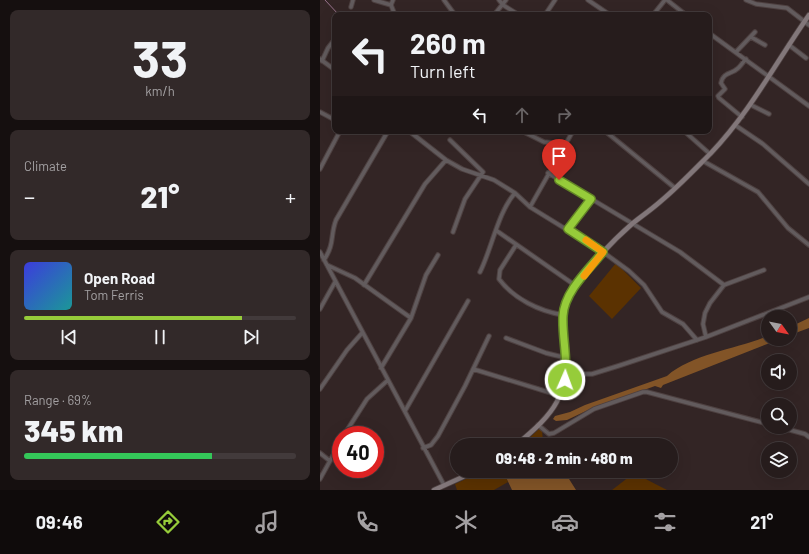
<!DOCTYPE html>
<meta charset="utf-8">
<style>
body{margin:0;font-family:Barlow,sans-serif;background:#322929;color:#f1f3f6;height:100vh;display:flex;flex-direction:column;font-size:15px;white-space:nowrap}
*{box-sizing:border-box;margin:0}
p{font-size:13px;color:#a4a1a3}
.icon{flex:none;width:22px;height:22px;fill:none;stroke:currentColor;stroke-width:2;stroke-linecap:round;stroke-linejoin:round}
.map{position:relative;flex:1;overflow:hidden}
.side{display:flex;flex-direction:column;gap:10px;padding:10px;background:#150f0f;width:320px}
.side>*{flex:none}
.banner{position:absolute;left:12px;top:12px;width:380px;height:122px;border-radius:8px;box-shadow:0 4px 16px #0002,0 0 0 1px #423a3b;background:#261c1c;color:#f1f3f6;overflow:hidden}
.needle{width:26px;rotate:123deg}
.fabs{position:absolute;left:441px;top:310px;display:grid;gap:8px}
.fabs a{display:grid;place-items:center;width:36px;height:36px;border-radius:50%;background:#261c1c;box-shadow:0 4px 16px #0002,0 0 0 1px #423a3b;font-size:20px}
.speed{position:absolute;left:12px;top:426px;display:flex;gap:8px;font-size:20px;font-weight:700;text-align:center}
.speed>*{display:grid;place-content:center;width:52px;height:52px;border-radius:50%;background:#261c1c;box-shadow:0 4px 16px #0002,0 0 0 1px #423a3b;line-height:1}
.speed .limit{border:6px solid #d22;background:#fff;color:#111}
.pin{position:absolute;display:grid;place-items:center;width:34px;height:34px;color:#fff;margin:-41px -17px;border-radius:50% 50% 50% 0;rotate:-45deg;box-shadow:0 0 4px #0007}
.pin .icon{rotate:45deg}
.me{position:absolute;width:44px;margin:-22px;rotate:2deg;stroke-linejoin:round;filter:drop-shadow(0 0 3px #0008)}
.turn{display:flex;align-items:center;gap:14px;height:84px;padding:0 12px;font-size:18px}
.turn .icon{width:52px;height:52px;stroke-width:2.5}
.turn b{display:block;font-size:28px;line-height:34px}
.lanes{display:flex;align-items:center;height:38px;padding:0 12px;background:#0003;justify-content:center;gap:20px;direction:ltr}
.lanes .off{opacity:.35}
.big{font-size:30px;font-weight:800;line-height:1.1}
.side .card{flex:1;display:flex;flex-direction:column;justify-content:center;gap:6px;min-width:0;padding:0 14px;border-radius:8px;background:#322929}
.side .dial{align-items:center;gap:0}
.dial b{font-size:52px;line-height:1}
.song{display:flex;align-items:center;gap:12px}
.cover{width:48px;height:48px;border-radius:6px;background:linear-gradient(135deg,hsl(240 70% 55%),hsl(180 70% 35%))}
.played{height:4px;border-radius:2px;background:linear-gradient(90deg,#96cc3a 80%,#423a3b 80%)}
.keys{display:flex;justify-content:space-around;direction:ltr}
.heat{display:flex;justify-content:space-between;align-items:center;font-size:22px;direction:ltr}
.charge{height:6px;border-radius:3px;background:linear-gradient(90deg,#34c759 69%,#423a3b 0)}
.trip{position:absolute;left:130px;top:438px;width:228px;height:40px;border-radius:20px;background:#261c1c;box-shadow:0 4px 16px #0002,0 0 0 1px #423a3b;font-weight:800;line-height:40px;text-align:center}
.dock{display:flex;height:64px;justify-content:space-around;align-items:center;background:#0f0b0b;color:#a4a1a3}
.dock .icon{width:28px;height:28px}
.dock .active{color:#96cc3a}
.dock b{font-size:18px;color:#f1f3f6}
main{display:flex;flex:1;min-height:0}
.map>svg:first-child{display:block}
.green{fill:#5b3201}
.forest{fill:#825427}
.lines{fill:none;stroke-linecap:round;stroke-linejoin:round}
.stream{stroke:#97728c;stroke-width:1}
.street-casing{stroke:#4e4141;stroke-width:5.5}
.secondary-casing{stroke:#4e4141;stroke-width:6}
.street{stroke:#625b5d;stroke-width:3.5}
.secondary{stroke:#82777a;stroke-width:4.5}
.route-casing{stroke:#628526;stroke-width:10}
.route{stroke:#96cc3a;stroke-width:7}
.slow{stroke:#f59e0b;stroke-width:7}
</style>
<main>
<section class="side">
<div class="card dial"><b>33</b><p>km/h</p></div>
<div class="card"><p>Climate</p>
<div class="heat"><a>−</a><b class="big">21°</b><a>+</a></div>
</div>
<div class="card">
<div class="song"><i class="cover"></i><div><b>Open Road</b><p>Tom Ferris</p></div></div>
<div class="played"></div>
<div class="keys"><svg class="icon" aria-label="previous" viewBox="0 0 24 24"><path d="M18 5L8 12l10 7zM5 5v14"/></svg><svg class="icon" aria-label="pause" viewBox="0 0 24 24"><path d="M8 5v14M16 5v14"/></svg><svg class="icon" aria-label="next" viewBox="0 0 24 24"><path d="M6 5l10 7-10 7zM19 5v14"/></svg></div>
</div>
<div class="card"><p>Range · 69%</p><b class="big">345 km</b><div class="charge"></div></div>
</section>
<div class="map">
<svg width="489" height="490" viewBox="0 0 489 490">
<rect width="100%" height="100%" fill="#332525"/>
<path class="green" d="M296 263 321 288 292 319 269 296Z
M220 428 222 430 223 442C215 442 210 445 202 445Z
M163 471H183L188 482 174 490H137L135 484Z
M314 473 347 490H292Z"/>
<path class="forest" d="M489 318V328L470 335V327Z
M448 336V339H460L343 385 341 388 335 386 266 411 247 420 236 421 233 419 235 416 250 412 265 405 347 376C372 354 417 349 448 336Z
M183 471H244L256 490H192Z"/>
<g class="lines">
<path class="stream" d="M5 0 19 15"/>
<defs>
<path id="street" d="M54 0 71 5
M73 0 71 5 75 15
M124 0 135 15
M179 0 183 5 199 15
M268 0 290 15
M347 0 366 15
M426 0 436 4 467 8 489 25
M31 7 33 0
M174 15 186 0
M225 15 235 0
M333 15 345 0
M389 33 489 106
M431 37 445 45
M469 45 486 58
M416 52 435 32
M0 59 15 70
M2 61 8 48 15 39
M431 105 449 114
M0 112 15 120
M422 117 399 98 398 96 405 89 401 83C403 72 412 74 417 69 420 67 423 62 426 59
M415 125 443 144 489 184
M89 131 126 160 142 169 174 180 195 193 210 207 283 252 309 271 324 285 342 312 363 324 377 340
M202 131 224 142 244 144
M285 131 355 188
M364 131 390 154
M130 140 163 172 145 199 133 232
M383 161 438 192 468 228 489 245
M0 169 20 131
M228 173 360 252 404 285
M210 207 253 131
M248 229 271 199
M177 231 256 286
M196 245 180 270 179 279C194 299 219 311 243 315
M0 252 124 485
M4 260C15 243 10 236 16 220L68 131
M7 265 35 278 91 318
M160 272C172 248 178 212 195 193
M44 285 105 184 126 160
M0 309 15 282
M386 337 383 324 385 313 390 303 404 285 444 270
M186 338 226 353 246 358
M61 368 91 318 106 275 118 255
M153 369 241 396
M246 374H272L298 366 386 337 489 297
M0 389 27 350 42 333
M85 411 148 301
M218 425 229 434 234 433 274 409 323 392H327L448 424
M459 427 485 434 489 437
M24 435 47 399 68 380
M103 448 111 445 118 436 145 386 169 336
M0 453 10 461
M0 479 21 441"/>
<path id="secondary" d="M196 445C235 413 250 395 245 343 243 324 242 308 253 291 269 266 290 243 313 223 322 216 332 209 341 201 359 186 375 169 391 153 431 111 456 62 489 15
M114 490 156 471"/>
</defs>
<use href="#street" class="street-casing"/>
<use href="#secondary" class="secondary-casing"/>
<use href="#street" class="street"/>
<use href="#secondary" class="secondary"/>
</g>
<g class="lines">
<defs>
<path id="route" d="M239 180 271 199 248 229 283 252C269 269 244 292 243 316 242 337 248 358 245 380"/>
</defs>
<use href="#route" class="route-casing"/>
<use href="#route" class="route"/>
<path class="slow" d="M264 276 283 252 266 240"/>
</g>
</svg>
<div class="fabs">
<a><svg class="needle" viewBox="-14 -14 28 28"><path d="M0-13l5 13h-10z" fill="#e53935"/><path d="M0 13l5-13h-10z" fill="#a4a1a3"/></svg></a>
<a><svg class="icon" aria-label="sound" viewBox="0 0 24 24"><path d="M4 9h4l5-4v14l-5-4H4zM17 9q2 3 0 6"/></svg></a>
<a><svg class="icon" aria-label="search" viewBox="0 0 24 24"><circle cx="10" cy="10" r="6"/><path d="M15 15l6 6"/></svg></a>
<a><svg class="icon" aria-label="layers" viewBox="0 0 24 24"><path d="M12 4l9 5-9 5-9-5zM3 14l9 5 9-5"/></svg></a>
</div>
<div class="speed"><div class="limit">40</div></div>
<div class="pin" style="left:239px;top:180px;background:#d93025"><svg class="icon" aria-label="arrive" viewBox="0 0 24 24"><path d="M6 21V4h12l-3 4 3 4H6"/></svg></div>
<svg class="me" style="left:245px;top:380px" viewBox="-20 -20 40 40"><circle r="17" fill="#96cc3a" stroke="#fff" stroke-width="3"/><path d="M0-11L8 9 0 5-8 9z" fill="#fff"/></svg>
<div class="trip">09:48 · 2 min · 480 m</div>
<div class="banner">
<div class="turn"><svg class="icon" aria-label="left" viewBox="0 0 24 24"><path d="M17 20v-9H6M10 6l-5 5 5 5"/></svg><div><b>260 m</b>Turn left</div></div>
<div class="lanes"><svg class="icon" aria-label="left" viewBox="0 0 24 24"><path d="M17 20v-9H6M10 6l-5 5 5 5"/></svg><svg class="icon off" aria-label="ahead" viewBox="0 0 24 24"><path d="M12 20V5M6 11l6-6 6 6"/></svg><svg class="icon off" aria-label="right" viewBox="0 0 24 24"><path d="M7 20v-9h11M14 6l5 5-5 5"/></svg></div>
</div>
</div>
</main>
<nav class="dock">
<b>09:46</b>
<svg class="icon active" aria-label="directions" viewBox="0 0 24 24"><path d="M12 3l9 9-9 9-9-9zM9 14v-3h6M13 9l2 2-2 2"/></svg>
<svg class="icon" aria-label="music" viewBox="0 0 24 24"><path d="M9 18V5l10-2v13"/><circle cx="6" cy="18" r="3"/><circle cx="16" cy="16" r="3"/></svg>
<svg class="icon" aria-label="phone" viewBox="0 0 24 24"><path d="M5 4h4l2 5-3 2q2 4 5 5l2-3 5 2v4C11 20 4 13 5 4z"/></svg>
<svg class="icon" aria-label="climate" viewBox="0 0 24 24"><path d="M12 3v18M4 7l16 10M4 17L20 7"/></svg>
<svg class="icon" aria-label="car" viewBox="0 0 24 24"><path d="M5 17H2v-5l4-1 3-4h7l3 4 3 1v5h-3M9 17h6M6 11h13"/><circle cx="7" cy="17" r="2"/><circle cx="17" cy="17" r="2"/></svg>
<svg class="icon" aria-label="filters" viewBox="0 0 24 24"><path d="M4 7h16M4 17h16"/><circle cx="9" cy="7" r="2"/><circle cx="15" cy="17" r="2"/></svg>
<b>21°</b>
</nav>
